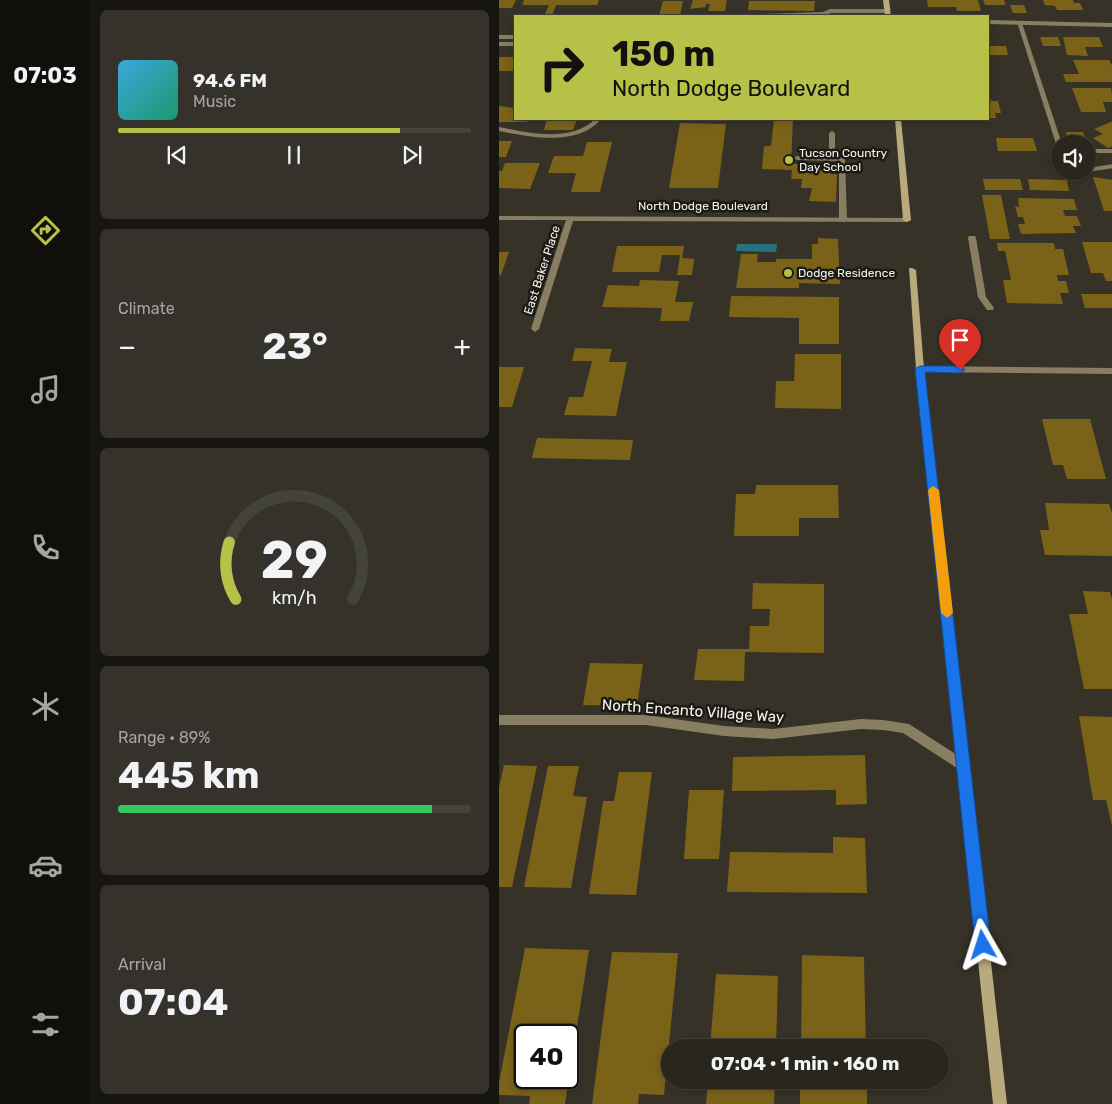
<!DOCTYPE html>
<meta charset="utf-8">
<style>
body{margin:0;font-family:Rubik,sans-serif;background:#34322a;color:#f1f3f6;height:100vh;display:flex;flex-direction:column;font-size:19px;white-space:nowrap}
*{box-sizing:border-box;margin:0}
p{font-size:16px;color:#a5a5a4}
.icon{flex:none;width:28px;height:28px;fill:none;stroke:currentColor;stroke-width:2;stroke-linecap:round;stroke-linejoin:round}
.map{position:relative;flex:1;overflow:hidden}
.side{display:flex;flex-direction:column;gap:10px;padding:10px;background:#161510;width:409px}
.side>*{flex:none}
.guide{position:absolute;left:15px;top:15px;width:475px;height:105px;border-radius:0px;box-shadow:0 2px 8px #0003,0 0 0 1px #44433b;background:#b7c148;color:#111;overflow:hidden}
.tools{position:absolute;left:552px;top:135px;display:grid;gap:10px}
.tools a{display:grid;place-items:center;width:45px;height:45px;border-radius:50%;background:#28261d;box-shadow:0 2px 8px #0003,0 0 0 1px #44433b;font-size:25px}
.speed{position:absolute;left:15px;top:1024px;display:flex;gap:10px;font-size:25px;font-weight:700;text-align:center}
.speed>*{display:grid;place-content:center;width:65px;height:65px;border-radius:50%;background:#28261d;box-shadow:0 2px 8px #0003,0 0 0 1px #44433b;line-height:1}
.speed .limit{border:2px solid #111;border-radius:8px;background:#fff;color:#111}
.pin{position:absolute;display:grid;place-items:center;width:42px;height:42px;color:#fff;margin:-51px -21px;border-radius:50% 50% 50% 0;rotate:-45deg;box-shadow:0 0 5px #0007}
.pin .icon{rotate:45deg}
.me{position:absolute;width:55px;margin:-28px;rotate:354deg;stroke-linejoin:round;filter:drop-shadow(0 0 4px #0008)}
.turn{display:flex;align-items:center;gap:18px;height:105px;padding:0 15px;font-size:22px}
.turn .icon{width:65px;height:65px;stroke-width:2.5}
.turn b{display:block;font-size:35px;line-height:42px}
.big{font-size:38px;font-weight:700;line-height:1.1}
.side .card{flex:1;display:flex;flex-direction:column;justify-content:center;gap:8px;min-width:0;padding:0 18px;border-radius:8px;background:#34322a}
.side .dial{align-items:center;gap:0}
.dial svg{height:130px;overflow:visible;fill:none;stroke:#44433b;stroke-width:7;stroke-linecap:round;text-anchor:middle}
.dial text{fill:#f1f3f6;stroke:none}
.song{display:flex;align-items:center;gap:15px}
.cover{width:60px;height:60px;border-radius:8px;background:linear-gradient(135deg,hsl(200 70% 55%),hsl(160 70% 35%))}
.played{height:5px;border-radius:2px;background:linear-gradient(90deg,#b7c148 80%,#44433b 80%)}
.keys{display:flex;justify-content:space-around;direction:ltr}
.heat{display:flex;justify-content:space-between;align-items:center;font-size:28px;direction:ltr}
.charge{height:8px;border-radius:4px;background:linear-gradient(90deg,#34c759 89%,#44433b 0)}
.trip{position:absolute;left:162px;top:1039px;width:288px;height:50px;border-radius:25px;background:#28261d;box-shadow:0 2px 8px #0003,0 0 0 1px #44433b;font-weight:700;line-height:50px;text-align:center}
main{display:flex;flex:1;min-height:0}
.menu{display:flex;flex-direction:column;width:90px;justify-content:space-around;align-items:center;background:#100f0c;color:#a5a5a4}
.menu .icon{width:35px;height:35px}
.menu .on{color:#b7c148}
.menu b{font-size:22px;color:#f1f3f6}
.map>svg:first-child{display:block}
.water{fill:#26727d}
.building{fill:#7a6219;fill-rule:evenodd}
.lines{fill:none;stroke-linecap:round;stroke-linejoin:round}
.lane{fill:#887f63;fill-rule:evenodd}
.street{fill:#887f63;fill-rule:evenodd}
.secondary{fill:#b9aa7d;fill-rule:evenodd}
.route{fill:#1a73e8;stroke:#114b97}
.slow{fill:#f59e0b}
.poi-dot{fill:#b7c148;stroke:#1c1a15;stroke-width:2}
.labels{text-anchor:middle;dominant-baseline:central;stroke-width:5;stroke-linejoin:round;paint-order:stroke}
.far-poi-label{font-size:12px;fill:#f5f3ec;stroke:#1c1a15;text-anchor:start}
.far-street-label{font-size:12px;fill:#f5f3ec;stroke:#1c1a15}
.street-label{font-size:15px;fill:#f5f3ec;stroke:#1c1a15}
</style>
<main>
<nav class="menu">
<b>07:03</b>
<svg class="icon on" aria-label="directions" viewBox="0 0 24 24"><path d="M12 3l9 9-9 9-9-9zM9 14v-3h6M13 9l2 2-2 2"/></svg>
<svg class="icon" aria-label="music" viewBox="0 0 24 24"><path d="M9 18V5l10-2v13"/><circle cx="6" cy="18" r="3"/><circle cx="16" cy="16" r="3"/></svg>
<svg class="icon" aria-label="phone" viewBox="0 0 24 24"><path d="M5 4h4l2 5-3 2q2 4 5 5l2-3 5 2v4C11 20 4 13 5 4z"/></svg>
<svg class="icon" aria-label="climate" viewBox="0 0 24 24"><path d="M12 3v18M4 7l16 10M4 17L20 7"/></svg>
<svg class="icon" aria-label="car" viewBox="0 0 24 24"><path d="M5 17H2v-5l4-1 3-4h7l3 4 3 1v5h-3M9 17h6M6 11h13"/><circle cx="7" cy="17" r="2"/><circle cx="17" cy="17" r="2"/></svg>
<svg class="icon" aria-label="filters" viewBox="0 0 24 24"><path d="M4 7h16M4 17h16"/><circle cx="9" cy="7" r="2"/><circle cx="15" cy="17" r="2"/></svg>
</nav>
<section class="side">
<div class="card">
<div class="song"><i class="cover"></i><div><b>94.6 FM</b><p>Music</p></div></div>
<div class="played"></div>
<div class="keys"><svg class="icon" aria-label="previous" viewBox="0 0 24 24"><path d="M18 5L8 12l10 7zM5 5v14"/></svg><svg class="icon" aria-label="pause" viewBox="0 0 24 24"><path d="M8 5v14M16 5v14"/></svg><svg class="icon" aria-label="next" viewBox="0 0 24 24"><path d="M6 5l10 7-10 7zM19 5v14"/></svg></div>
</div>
<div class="card"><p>Climate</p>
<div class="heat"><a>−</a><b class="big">23°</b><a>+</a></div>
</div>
<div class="card dial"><svg viewBox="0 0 100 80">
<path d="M14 69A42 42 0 1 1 86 69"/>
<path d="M14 69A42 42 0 0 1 10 34" stroke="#b7c148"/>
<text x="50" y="56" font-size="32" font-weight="700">29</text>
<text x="50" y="72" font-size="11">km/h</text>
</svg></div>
<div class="card"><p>Range · 89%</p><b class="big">445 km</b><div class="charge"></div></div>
<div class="card"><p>Arrival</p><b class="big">07:04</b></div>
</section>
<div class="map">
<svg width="614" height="1104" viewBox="0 0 614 1104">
<rect width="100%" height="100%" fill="#363227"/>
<path class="water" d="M238 244H278L277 252 237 251Z"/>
<path class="building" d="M0 0H17L13 8H0Z
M25 0H100L98 5H57L53 16H45L50 5H23Z
M194 0H228L226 11H209L211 4H207V7L191 9Z
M428 0H479L482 11H458L457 7H429Z
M484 0H505L507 5H486Z
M544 0H574L575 3H581L584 10H558L556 6 546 5Z
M164 1H184L181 16H160Z
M250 1H316L315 11 249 10Z
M511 5H525L528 13H514Z
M541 37H559L562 46H544Z
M564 37H600L604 47H586L589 56 568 55Z
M489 46H507L509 55H489Z
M0 57H16V71H0Z
M574 60H610L614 67V82H567L564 74H580Z
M573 88H612L614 102H604L607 112H582Z
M489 92 492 101H499L502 113H496L497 118H489Z
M0 106 16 108V119H29L28 122H0Z
M48 119H78L74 130H45Z
M275 119H294L292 164 331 163V174H338L337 202 310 201 313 188H302L303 179H292L293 170 263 169 265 146H272Z
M614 121V146L609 148 594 138 604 134 595 129Z
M181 123 227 124 219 188H170Z
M567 132H584L588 144H570Z
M497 138H534L538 151H499Z
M0 141H13L7 157H0Z
M88 142H113L101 192H72L77 173H49L55 156H84Z
M6 163H41L31 189 0 188V171H3Z
M594 177 614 180V211H605Z
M484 179H521L524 190H486Z
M529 179 568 180 570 191 531 190Z
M483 195H502L511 239H491Z
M519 198 575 199 578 210H564L566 216H578L582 226H574L577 233 522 234 519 224H526L524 217H519L516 206 520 207Z
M319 238 339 239 341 284 300 283V288H237L242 254H259L258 262H277V259H313V244H319Z
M583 242H613L614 281H607L604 273H592Z
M498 243H555L556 249H564L570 275H558L559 281H567L570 293H561L564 304 508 303 504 280H512L506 251H499Z
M118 246H185L183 258 195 259 193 275H178L181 255H163L160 272H113Z
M0 252H10L2 275H0Z
M141 280 180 281 176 302H194L190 321H161L163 308 103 307 109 285 140 286Z
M582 294H614V308H586Z
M232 296 340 297V344H300V318L230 317Z
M76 348 113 349 110 362H128L117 416 65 415 70 397H84L93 361H73Z
M296 354H342V409L276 408 277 381H295Z
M0 367H25L13 407H0Z
M543 419H591L607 479H568L564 465H554Z
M38 438 134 440 131 460 33 458Z
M257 485H339L340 518H300V536H235L237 494H256Z
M546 503 610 504 614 516V556L546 555 541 530H550Z
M254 583 325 584V653L246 652 245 681 195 680 199 649H250L251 626H270L271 609H253Z
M584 591 611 592 614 603V689H585L570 614H589Z
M91 663 144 664 138 706 84 705Z
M580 716 614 717V831L607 800H594Z
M366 755 368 804 337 805V790L233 791 234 757Z
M5 765 38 766 13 887H0V787Z
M49 766H80L74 796 88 797 72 888 25 887Z
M120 772H153L137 895 90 894 104 801H115Z
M190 790H225L220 859H185Z
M334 837 366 838 368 893 228 892 231 852 334 853Z
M26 948 90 950 66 1104H30L31 1096 0 1095V1083ZM26 1035H69V1078H26Z
M113 952 179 953 165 1095 140 1094 139 1104H93Z
M303 955 365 957 367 1048H302Z
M217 974 279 976 277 1048H211Z
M209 1080H276L275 1104H207Z
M301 1080H368V1104H301Z"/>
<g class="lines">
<path class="lane" d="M331 9H388L391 11 388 13H332L325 16H261L264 14 324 12Z
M518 22 523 23 563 144H561V149L558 147Z
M0 35H16V39H0Z
M0 42H16V46H0Z
M96 119H102C79 147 32 137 0 131V127C29 133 72 143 96 119Z
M333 131 336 133V156L346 159 348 220 344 222 340 220V161L298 160 295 158 298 156H330V133Z
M589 149H614V153H589Z
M614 164V168L589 172 586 171H589V168Z
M470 236H476L477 238 487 297 495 308 494 310H488L479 297 469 238Z"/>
<path class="street" d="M489 20 614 23V27L489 24Z
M0 216 408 218 412 220 408 222 74 221 40 329 36 332 32 329 67 220H0Z
M421 366 614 368V374L421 372 417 369Z
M0 715H147L225 726 274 729 362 719 384 720 410 724 469 762 471 766 469 770 465 772 461 770 404 733 384 730 362 729 274 739 225 736 147 725H0Z"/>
<path class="secondary" d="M384 0H390L392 16H386Z
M396 119H402L412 220 408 222 404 220Z
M410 268H413L417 270 425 369 508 1104H494L417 369Z"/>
</g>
<path class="route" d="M421 366H461L466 370 461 373 426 372 492 945 489 950 484 953 479 950 476 945 416 369Z"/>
<path class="slow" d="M434 486 440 490 454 613 448 618 442 613 429 490Z"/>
<g class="poi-dot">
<circle cx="290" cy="160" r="5"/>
<circle cx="289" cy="273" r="5"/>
</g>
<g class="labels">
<g class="far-poi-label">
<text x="300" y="153">Tucson Country<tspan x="300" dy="14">Day School</tspan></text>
<text x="299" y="273">Dodge Residence</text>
</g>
<g class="far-street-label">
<text x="204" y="206">North Dodge Boulevard</text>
<text transform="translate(43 270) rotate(-72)">East Baker Place</text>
</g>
<g class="street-label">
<text transform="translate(194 711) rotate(4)">North Encanto Village Way</text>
</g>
</g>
</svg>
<div class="tools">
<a><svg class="icon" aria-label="sound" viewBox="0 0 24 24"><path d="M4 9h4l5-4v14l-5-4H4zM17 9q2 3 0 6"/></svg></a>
</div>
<div class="speed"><div class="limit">40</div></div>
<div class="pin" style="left:461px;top:370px;background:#d93025"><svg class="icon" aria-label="arrive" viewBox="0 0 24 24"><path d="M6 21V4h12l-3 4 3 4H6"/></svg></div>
<svg class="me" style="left:484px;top:945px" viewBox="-20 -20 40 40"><path d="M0-17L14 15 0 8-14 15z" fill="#1a73e8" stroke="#fff" stroke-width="4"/></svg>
<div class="trip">07:04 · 1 min · 160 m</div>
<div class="guide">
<div class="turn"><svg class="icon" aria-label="right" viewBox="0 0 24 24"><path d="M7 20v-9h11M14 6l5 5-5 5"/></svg><div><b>150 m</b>North Dodge Boulevard</div></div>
</div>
</div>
</main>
